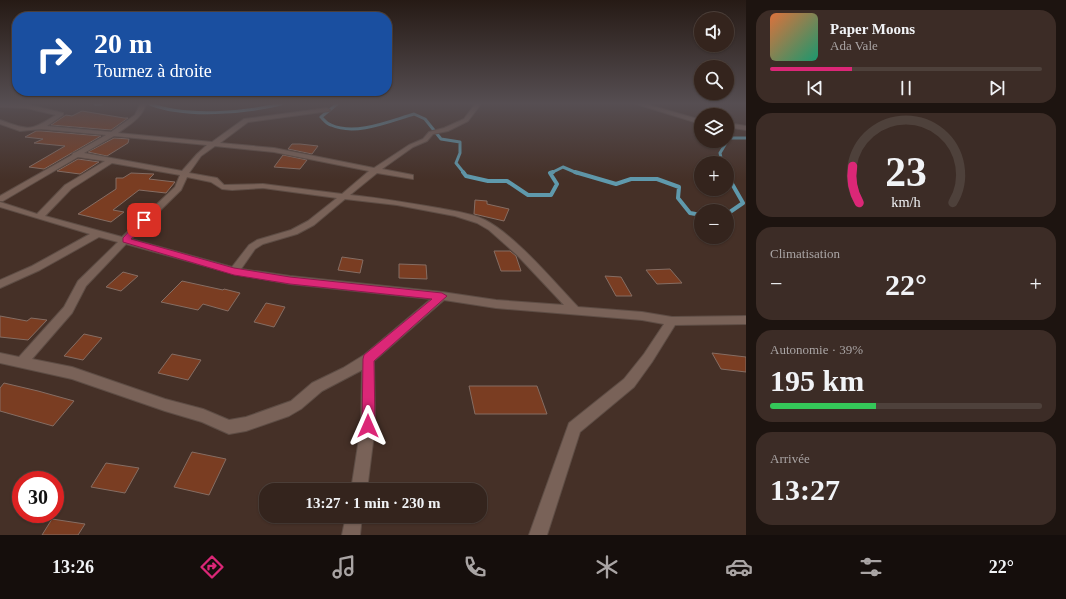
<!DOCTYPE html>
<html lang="fr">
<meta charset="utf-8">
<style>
body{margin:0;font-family:"Times New Roman",serif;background:#3c2c26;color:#f1f3f6;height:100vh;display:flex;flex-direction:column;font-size:15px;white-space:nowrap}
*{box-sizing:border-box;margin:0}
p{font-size:13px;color:#a9a4a4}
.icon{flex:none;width:22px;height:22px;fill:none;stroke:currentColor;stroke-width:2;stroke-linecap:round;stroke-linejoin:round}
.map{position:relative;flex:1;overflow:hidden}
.details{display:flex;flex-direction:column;gap:10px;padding:10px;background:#1d1410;width:320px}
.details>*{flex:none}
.top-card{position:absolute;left:12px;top:12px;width:380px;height:84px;border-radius:16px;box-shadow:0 1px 3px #0004,0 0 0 1px #4e413b;background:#1a4fa0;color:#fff;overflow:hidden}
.buttons{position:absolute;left:694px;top:12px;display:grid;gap:8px}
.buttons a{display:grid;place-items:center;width:40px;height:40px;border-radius:50%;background:#34241d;box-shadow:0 1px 3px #0004,0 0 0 1px #4e413b;font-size:20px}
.speed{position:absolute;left:12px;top:471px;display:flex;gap:8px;font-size:20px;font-weight:700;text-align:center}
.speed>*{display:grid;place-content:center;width:52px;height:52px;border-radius:50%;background:#34241d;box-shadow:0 1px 3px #0004,0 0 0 1px #4e413b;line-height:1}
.speed .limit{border:6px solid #d22;background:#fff;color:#111}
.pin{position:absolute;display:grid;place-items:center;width:34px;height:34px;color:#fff;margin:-17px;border-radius:8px;box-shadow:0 2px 6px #0006}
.me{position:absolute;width:44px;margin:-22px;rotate:0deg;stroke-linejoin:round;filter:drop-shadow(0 0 3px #0008)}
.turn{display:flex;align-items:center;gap:14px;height:84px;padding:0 16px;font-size:18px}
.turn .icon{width:52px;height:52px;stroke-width:2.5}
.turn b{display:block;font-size:28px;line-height:34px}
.big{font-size:30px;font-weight:700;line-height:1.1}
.details .tile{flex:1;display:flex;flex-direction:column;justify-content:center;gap:6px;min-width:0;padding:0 14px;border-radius:16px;background:#3c2c26}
.details .dial{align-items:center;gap:0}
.dial svg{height:104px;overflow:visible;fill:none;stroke:#4e413b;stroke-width:7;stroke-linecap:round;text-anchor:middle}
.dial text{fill:#f1f3f6;stroke:none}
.song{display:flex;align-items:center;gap:12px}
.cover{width:48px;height:48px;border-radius:6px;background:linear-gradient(135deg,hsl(20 70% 55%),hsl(160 70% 35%))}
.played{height:4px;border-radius:2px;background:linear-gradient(90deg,#db2777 30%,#4e413b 30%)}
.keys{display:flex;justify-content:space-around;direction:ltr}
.heat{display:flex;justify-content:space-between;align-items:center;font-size:22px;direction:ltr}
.charge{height:6px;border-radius:3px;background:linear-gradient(90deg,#34c759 39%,#4e413b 0)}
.trip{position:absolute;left:259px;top:483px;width:228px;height:40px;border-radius:16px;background:#34241d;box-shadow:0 1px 3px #0004,0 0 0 1px #4e413b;font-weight:700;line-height:40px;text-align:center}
.tabs{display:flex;height:64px;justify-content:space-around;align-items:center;background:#150e0c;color:#a9a4a4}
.tabs .icon{width:28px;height:28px}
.tabs .selected{color:#db2777}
.tabs b{font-size:18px;color:#f1f3f6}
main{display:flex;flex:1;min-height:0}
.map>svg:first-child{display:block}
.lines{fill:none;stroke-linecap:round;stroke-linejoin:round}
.stream-far1{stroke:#5f99ac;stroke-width:3}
.stream{stroke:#5f99ac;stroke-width:4}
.building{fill:#7a3d22;stroke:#856d63}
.street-casing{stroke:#5e4d45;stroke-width:2}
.street{fill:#796258;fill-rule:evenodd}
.route{fill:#db2777;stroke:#8e194d}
</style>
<main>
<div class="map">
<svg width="746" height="535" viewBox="0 0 746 535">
<rect width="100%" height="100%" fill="#453027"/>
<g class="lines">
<path class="stream-far1" d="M95 104H101
M150 104C186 118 244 113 281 104
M337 104 321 117C324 120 327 124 331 125 356 136 390 121 414 114L425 119 441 139 460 142V153L456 163 464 173
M722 163 720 153 729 138H746
M551 173 563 167 577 173"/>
<path class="stream" d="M463 172 466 176 488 181H507L528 195H551L557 184 550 173 553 172
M575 172 616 184 631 179H657L679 187 678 198 690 213 701 215
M727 175 743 203 727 214"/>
</g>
<path class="building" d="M82 111 124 118H128L111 130 51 125 66 115 72 116Z
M36 131H41L101 136 44 169 29 167 65 146 34 143 43 139 25 137Z
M114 138 129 139 128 143 107 156 88 152Z
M292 144H300L318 146 312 154 288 149Z
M283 155 307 160 300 169 274 167Z
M78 159 99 162 80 174 57 171Z
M131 173 154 174 149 179 175 182 166 193 139 190 113 210 124 212 111 222 78 214 116 189V178H123Z
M475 200 487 201V204L509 209 504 221 474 214Z
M494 251H510L516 256 521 271H501Z
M342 257 363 260 360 273 338 270Z
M399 264 426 265 427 279 399 278Z
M670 269 682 283 657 284 646 270Z
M123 272 138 276 121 291 106 287Z
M605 276 621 277 632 296H616Z
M182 281 223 290 224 289 240 293 228 311 203 304 198 310 161 302Z
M266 303 285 307 274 327 254 322Z
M0 316 27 321 31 318 47 320 28 340 0 337Z
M84 334 102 338 83 360 64 356Z
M712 353 746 357V372L721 369Z
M172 354 201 360 188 380 158 373Z
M4 383 38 391 74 401 53 426 0 411V388Z
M469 386H537L547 414H475Z
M192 452 226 459 209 495 174 487Z
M106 463 139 468 125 493 91 487Z
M52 519 85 524 78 535H42Z"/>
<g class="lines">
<defs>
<path id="street" d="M0 104H26L63 113V115L47 126 111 132 135 115 140 104H146C142 118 129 125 118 133L212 142 244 119 327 108 330 110 329 111 248 122 220 143 274 148 374 168 409 145 423 139 429 132 444 128 464 119 475 104H481L468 121 448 131 433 134 427 141 413 147 382 169 413 175V179L377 173 350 195C380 198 409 203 438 208 453 211 471 213 485 220 516 236 553 281 578 307L642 312 672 317 746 316V324L675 325 652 362 634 387 580 432 547 535H529L569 423 624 379 644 354 664 324 642 320 496 308 444 300 374 361 375 426 367 490H351L361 426 362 370 322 391 301 409 289 416 246 431 229 434 202 422 165 411 72 379 0 363V353L19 357 64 307 78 281 118 242 99 237 40 270 0 288V280L32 266 90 234 0 207V202L37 214 65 185 105 161 78 157 3 201H0V196L72 155 73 153 76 152 106 135 41 129 20 131 0 124V120C29 130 29 132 56 115L26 108 0 107ZM114 136 207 145 197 154 182 171 84 153ZM215 146 274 152 369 171 342 194 263 184 224 185 217 178 189 173 201 156ZM112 163 180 175 175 187 122 237 45 216 71 189ZM187 177 211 182 222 189 232 190 263 188 337 198 308 221 291 230 257 240 249 245 232 267 131 239 181 190ZM345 199 397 205 455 216 477 223 489 230 517 255 564 305 496 300 442 292 290 276 241 269 255 249 263 244 297 234 314 225ZM126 244 234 274 290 284 431 299 364 355 343 368 312 383 291 401 246 417 229 420 203 409 165 399 72 367 32 359 72 313 86 286Z
M636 104H646L701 120V124Z
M727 123 746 126V130L727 127Z
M346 516H362L360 535H342Z"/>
</defs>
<use href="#street" class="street-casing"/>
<use href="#street" class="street"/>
</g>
<linearGradient id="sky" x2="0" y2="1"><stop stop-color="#261a15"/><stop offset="0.58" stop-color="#564e52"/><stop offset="1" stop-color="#564e52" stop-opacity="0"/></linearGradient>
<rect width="746" height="179" fill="url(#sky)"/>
<path class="route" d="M144 217 148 220 131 239 234 268 290 277 442 293 447 296 374 361 375 426 373 430 368 432 364 430 362 426 363 359 364 355 432 299 290 284 234 275 123 242V238L141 218Z"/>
</svg>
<div class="buttons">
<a><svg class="icon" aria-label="sound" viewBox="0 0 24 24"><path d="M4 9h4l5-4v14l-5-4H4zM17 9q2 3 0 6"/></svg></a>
<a><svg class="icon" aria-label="search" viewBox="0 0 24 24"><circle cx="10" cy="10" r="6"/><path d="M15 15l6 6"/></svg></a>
<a><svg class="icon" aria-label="layers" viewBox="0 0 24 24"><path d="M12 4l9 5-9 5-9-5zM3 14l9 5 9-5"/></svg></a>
<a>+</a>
<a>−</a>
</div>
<div class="speed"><div class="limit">30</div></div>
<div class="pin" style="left:144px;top:220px;background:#d93025"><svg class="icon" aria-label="arrive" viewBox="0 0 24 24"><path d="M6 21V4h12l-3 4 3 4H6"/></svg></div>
<svg class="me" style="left:368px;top:426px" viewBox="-20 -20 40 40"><path d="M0-17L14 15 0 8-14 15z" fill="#db2777" stroke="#fff" stroke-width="4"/></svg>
<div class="trip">13:27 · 1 min · 230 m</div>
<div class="top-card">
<div class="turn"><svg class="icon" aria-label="right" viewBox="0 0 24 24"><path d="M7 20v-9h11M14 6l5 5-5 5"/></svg><div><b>20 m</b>Tournez à droite</div></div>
</div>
</div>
<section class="details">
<div class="tile">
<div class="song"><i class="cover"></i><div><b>Paper Moons</b><p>Ada Vale</p></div></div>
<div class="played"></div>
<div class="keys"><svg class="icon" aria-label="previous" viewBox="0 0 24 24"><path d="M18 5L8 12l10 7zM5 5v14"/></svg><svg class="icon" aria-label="pause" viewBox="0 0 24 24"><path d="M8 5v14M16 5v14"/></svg><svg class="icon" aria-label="next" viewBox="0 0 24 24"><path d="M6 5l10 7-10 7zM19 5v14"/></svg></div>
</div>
<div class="tile dial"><svg viewBox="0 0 100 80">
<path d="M14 69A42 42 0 1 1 86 69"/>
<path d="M14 69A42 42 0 0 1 9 41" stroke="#db2777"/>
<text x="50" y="56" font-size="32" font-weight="700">23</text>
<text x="50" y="72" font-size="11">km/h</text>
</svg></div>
<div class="tile"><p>Climatisation</p>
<div class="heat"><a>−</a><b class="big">22°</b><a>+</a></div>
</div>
<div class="tile"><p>Autonomie · 39%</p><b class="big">195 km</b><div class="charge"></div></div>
<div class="tile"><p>Arrivée</p><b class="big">13:27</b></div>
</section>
</main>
<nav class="tabs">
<b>13:26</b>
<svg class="icon selected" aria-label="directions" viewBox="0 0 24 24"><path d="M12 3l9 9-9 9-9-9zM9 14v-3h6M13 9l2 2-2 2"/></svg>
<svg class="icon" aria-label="music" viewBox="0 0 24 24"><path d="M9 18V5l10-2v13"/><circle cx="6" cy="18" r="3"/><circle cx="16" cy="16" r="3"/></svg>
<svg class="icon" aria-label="phone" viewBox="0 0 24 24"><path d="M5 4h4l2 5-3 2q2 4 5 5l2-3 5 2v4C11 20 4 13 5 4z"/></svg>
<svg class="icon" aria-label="climate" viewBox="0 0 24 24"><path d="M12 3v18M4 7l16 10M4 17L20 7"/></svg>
<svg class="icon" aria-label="car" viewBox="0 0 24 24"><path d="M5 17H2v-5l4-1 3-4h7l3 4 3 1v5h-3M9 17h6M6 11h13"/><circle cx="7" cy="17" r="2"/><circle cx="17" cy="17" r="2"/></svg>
<svg class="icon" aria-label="filters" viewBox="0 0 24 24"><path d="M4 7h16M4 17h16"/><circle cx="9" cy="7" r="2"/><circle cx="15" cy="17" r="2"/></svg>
<b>22°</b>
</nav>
